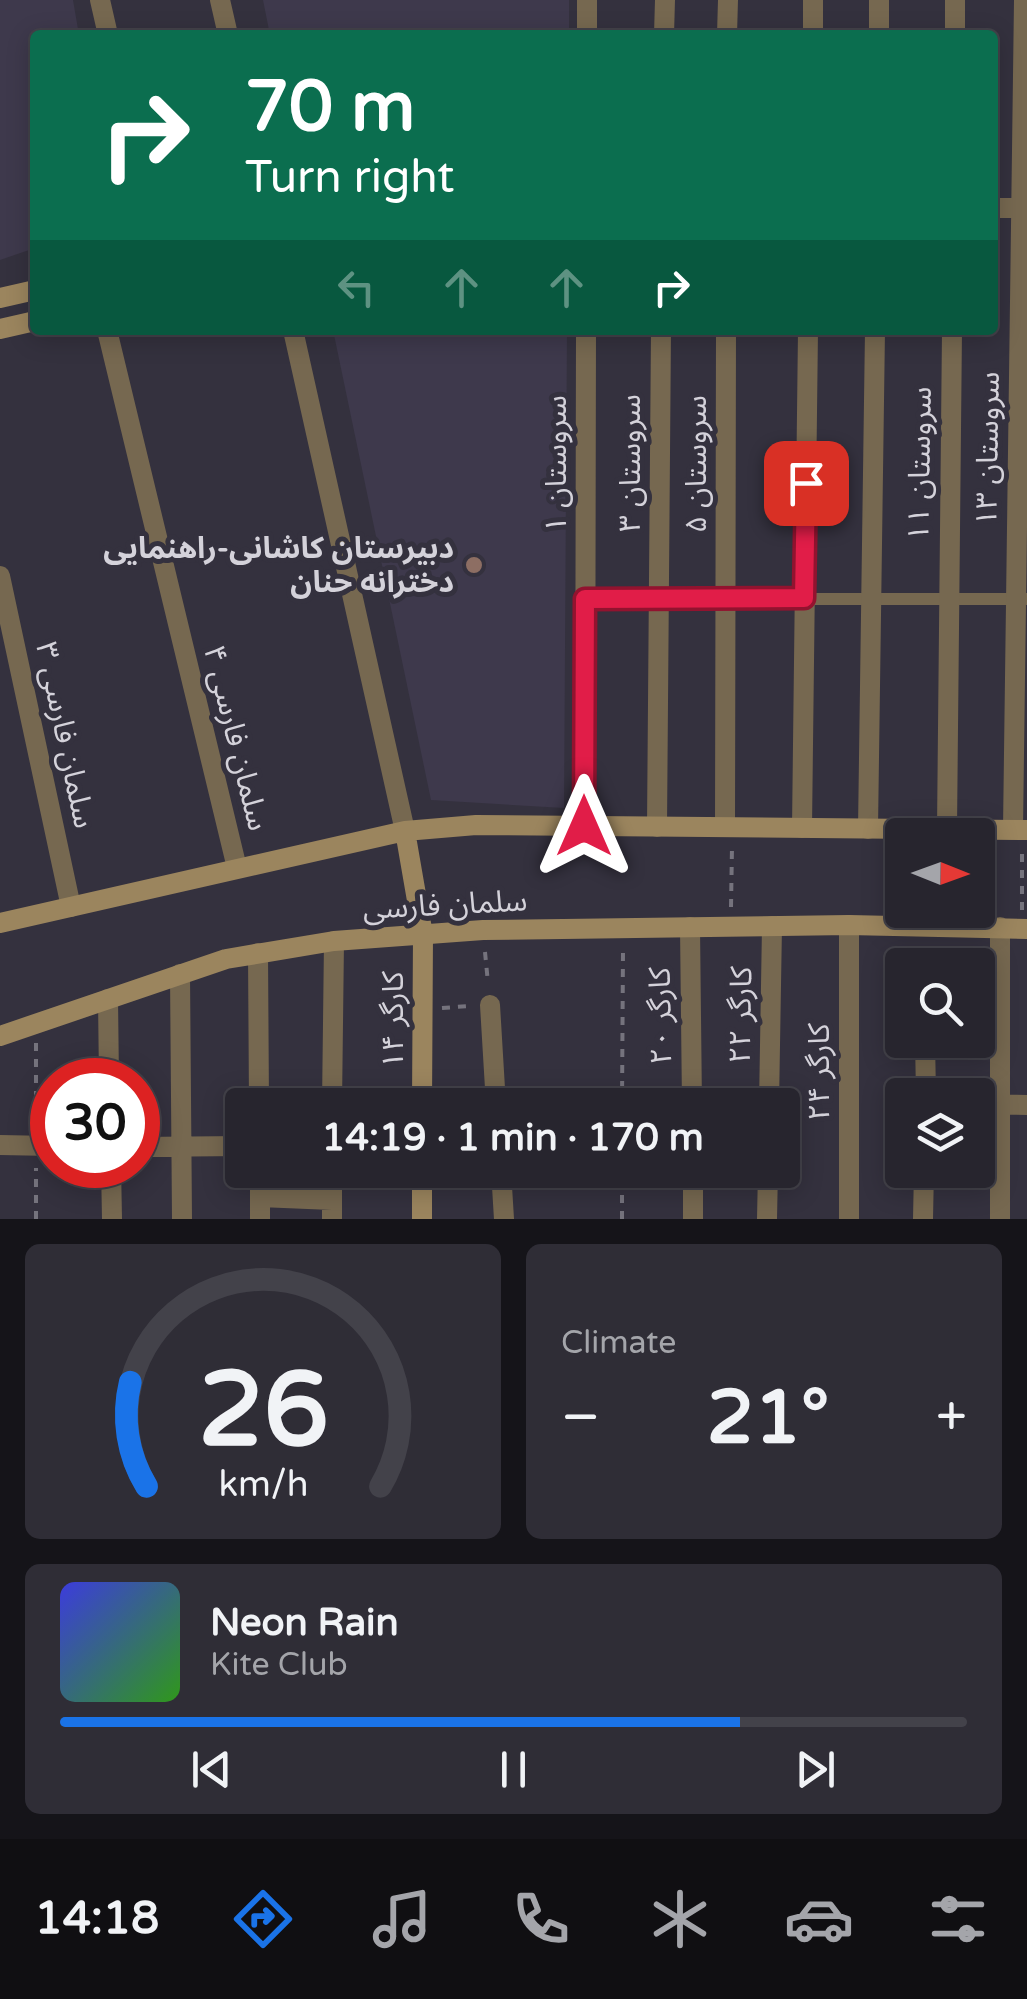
<!DOCTYPE html>
<meta charset="utf-8">
<style>
body{margin:0;font-family:"Varela Round","Noto Sans Arabic",sans-serif;background:#2f2d36;color:#f1f3f6;height:100vh;display:flex;flex-direction:column;font-size:38px;white-space:nowrap}
*{box-sizing:border-box;margin:0}
p{font-size:32px;color:#a4a5aa}
.icon{flex:none;width:55px;height:55px;fill:none;stroke:currentColor;stroke-width:2;stroke-linecap:round;stroke-linejoin:round}
.map{position:relative;height:1219px;overflow:hidden}
.sheet{display:flex;flex-direction:column;gap:25px;padding:25px;background:#151419;flex:1}
.sheet>*{flex:none}
.top-card{position:absolute;left:30px;top:30px;width:968px;height:305px;border-radius:10px;box-shadow:0 5px 25px #0003,0 0 0 2px #43424a;background:#0b6e4f;color:#fff;overflow:hidden}
.needle{width:65px;rotate:91deg}
.fabs{position:absolute;left:885px;top:818px;display:grid;gap:20px}
.fabs a{display:grid;place-items:center;width:110px;height:110px;border-radius:10px;background:#27252e;box-shadow:0 5px 25px #0003,0 0 0 2px #43424a;font-size:50px}
.speed{position:absolute;left:30px;top:1058px;display:flex;gap:20px;font-size:50px;font-weight:700;text-align:center}
.speed>*{display:grid;place-content:center;width:130px;height:130px;border-radius:50%;background:#27252e;box-shadow:0 5px 25px #0003,0 0 0 2px #43424a;line-height:1}
.speed .limit{border:15px solid #d22;background:#fff;color:#111}
.pin{position:absolute;display:grid;place-items:center;width:85px;height:85px;color:#fff;margin:-42px;border-radius:20px;box-shadow:0 5px 15px #0006}
.me{position:absolute;width:110px;margin:-55px;rotate:0deg;stroke-linejoin:round;filter:drop-shadow(0 0 8px #0008)}
.turn{display:flex;align-items:center;gap:35px;height:210px;padding:0 50px;font-size:45px}
.turn .icon{width:130px;height:130px;stroke-width:2.5}
.turn b{display:block;font-size:70px;line-height:85px}
.lanes{display:flex;align-items:center;height:95px;padding:0 50px;background:#0003;justify-content:center;gap:50px;direction:ltr}
.lanes .off{opacity:.35}
.big{font-size:75px;font-weight:700;line-height:1.1}
.sheet .tile{flex:1;display:flex;flex-direction:column;justify-content:center;gap:15px;min-width:0;padding:0 35px;border-radius:15px;background:#2f2d36}
.sheet .dial{align-items:center;gap:0}
.dial svg{height:260px;overflow:visible;fill:none;stroke:#43424a;stroke-width:7;stroke-linecap:round;text-anchor:middle}
.dial text{fill:#f1f3f6;stroke:none}
.song{display:flex;align-items:center;gap:30px}
.cover{width:120px;height:120px;border-radius:15px;background:linear-gradient(135deg,hsl(240 70% 55%),hsl(110 70% 35%))}
.played{height:10px;border-radius:5px;background:linear-gradient(90deg,#1a73e8 75%,#43424a 75%)}
.keys{display:flex;justify-content:space-around;direction:ltr}
.heat{display:flex;justify-content:space-between;align-items:center;font-size:55px;direction:ltr}
.sheet .tiles{flex:1;display:grid;gap:25px;grid-template-columns:1fr 1fr}
.tile:last-child{grid-column:span 2}
.trip{position:absolute;left:225px;top:1088px;width:575px;height:100px;border-radius:10px;background:#27252e;box-shadow:0 5px 25px #0003,0 0 0 2px #43424a;font-weight:700;line-height:100px;text-align:center}
.dock{display:flex;height:160px;justify-content:space-around;align-items:center;background:#100f12;color:#a4a5aa}
.dock .icon{width:70px;height:70px}
.dock .on{color:#1a73e8}
.dock b{font-size:45px;color:#f1f3f6}
.map>svg:first-child{display:block}
.built{fill:#3e394c}
.lines{fill:none;stroke-linecap:round;stroke-linejoin:round}
.path{stroke:#75737d;stroke-width:4;stroke-dasharray:8 8;stroke-linecap:butt}
.lane{stroke:#766850;stroke-width:12}
.street{stroke:#766850;stroke-width:20}
.secondary{stroke:#9b855e;stroke-width:20}
.route-casing{stroke:#92132f;stroke-width:25}
.route{stroke:#e11d48;stroke-width:18}
.education-dot{fill:#8d6e63;stroke:#34313e;stroke-width:4}
.labels{text-anchor:middle;dominant-baseline:central;stroke-width:10;stroke-linejoin:round;paint-order:stroke}
.street-label{font-size:30px;fill:#d4d2da;stroke:#34313e}
.poi-label{font-size:30px;font-weight:bold;fill:#d4d2da;stroke:#34313e;text-anchor:end}
</style>
<div class="map">
<svg width="1027" height="1219" viewBox="0 0 1027 1219">
<rect width="100%" height="100%" fill="#34313e"/>
<path class="built" d="M0 0H73L79 35H35V248L0 260Z
M263 0H569V35H270Z
M333 330H567L564 808 431 800Z"/>
<g class="lines">
<path class="path" d="M731 907 732 847
M1022 910V849
M485 952 488 983
M442 1008 468 1006
M36 1043V1124
M622 1105 623 950
M36 1219V1168
M622 1219V1170"/>
<path class="lane" d="M585 599H1027"/>
<path class="street" d="M100 0 108 35
M220 0 228 35
M587 35V0
M664 35 665 0
M727 35 728 0
M813 35V0
M879 35V0
M955 35V0
M992 208H1027
M107 330 237 868
M293 330 405 831
M0 576 71 907
M585 826 586 330
M657 827 661 330
M725 827 726 330
M802 828 808 330
M868 829 875 330
M947 829 952 330
M1013 829 1024 0
M849 925V1219
M690 927 692 1105
M258 953 259 1105
M924 963V965
M180 974 182 1219
M108 999 109 1080
M490 1005 496 1105
M925 1040 926 1095
M978 1104 1027 1105
M332 1105 334 941
M769 1105 772 926
M0 1145 52 1146
M138 1147 242 1146
M111 1165 112 1219
M260 1170V1219
M501 1170 504 1219
M693 1170V1219
M260 1197 332 1200
M332 1219V1170
M767 1219 768 1170
M923 1219 924 1170
M1000 1219V927"/>
<path class="secondary" d="M0 298 35 290
M0 329 35 321
M405 831 423 935 422 1105
M0 923 405 831 476 825 1027 830
M0 1036 226 959 334 941 483 930 849 925 1027 929
M422 1219V1170"/>
</g>
<g class="lines">
<defs>
<path id="route" d="M584 826 585 599 804 598 806 483"/>
</defs>
<use href="#route" class="route-casing"/>
<use href="#route" class="route"/>
</g>
<circle class="education-dot" cx="474" cy="565" r="10"/>
<g class="labels">
<g class="street-label">
<text transform="translate(988 449) rotate(-89)">سروستان ۱۳</text>
<text transform="translate(630 463) rotate(-90)">سروستان ۳</text>
<text transform="translate(556 464) rotate(-90)">سروستان ۱</text>
<text transform="translate(696 464) rotate(-90)">سروستان ۵</text>
<text transform="translate(920 464) rotate(-89)">سروستان ۱۱</text>
<text transform="translate(65 735) rotate(78)">سلمان فارسی ۳</text>
<text transform="translate(236 738) rotate(76)">سلمان فارسی ۴</text>
<text transform="translate(445 905) rotate(-3)">سلمان فارسی</text>
<text transform="translate(741 1015) rotate(-89)">کارگر ۲۲</text>
<text transform="translate(661 1016) rotate(-91)">کارگر ۲۰</text>
<text transform="translate(393 1020) rotate(-90)">کارگر ۱۴</text>
<text transform="translate(819 1072) rotate(-90)">کارگر ۲۴</text>
</g>
<g class="poi-label">
<text x="454" y="548">دبیرستان کاشانی-راهنمایی<tspan x="454" dy="34">دخترانه حنان</tspan></text>
</g>
</g>
</svg>
<div class="fabs">
<a><svg class="needle" viewBox="-14 -14 28 28"><path d="M0-13l5 13h-10z" fill="#e53935"/><path d="M0 13l5-13h-10z" fill="#a4a5aa"/></svg></a>
<a><svg class="icon" aria-label="search" viewBox="0 0 24 24"><circle cx="10" cy="10" r="6"/><path d="M15 15l6 6"/></svg></a>
<a><svg class="icon" aria-label="layers" viewBox="0 0 24 24"><path d="M12 4l9 5-9 5-9-5zM3 14l9 5 9-5"/></svg></a>
</div>
<div class="speed"><div class="limit">30</div></div>
<div class="pin" style="left:806px;top:483px;background:#d93025"><svg class="icon" aria-label="arrive" viewBox="0 0 24 24"><path d="M6 21V4h12l-3 4 3 4H6"/></svg></div>
<svg class="me" style="left:584px;top:826px" viewBox="-20 -20 40 40"><path d="M0-17L14 15 0 8-14 15z" fill="#e11d48" stroke="#fff" stroke-width="4"/></svg>
<div class="trip">14:19 · 1 min · 170 m</div>
<div class="top-card">
<div class="turn"><svg class="icon" aria-label="right" viewBox="0 0 24 24"><path d="M7 20v-9h11M14 6l5 5-5 5"/></svg><div><b>70 m</b>Turn right</div></div>
<div class="lanes"><svg class="icon off" aria-label="left" viewBox="0 0 24 24"><path d="M17 20v-9H6M10 6l-5 5 5 5"/></svg><svg class="icon off" aria-label="ahead" viewBox="0 0 24 24"><path d="M12 20V5M6 11l6-6 6 6"/></svg><svg class="icon off" aria-label="ahead" viewBox="0 0 24 24"><path d="M12 20V5M6 11l6-6 6 6"/></svg><svg class="icon" aria-label="right" viewBox="0 0 24 24"><path d="M7 20v-9h11M14 6l5 5-5 5"/></svg></div>
</div>
</div>
<section class="sheet">
<div class="tiles">
<div class="tile dial"><svg viewBox="0 0 100 80">
<path d="M14 69A42 42 0 1 1 86 69"/>
<path d="M14 69A42 42 0 0 1 9 37" stroke="#1a73e8"/>
<text x="50" y="56" font-size="32" font-weight="700">26</text>
<text x="50" y="72" font-size="11">km/h</text>
</svg></div>
<div class="tile"><p>Climate</p>
<div class="heat"><a>−</a><b class="big">21°</b><a>+</a></div>
</div>
<div class="tile">
<div class="song"><i class="cover"></i><div><b>Neon Rain</b><p>Kite Club</p></div></div>
<div class="played"></div>
<div class="keys"><svg class="icon" aria-label="previous" viewBox="0 0 24 24"><path d="M18 5L8 12l10 7zM5 5v14"/></svg><svg class="icon" aria-label="pause" viewBox="0 0 24 24"><path d="M8 5v14M16 5v14"/></svg><svg class="icon" aria-label="next" viewBox="0 0 24 24"><path d="M6 5l10 7-10 7zM19 5v14"/></svg></div>
</div>
</div>
</section>
<nav class="dock">
<b>14:18</b>
<svg class="icon on" aria-label="directions" viewBox="0 0 24 24"><path d="M12 3l9 9-9 9-9-9zM9 14v-3h6M13 9l2 2-2 2"/></svg>
<svg class="icon" aria-label="music" viewBox="0 0 24 24"><path d="M9 18V5l10-2v13"/><circle cx="6" cy="18" r="3"/><circle cx="16" cy="16" r="3"/></svg>
<svg class="icon" aria-label="phone" viewBox="0 0 24 24"><path d="M5 4h4l2 5-3 2q2 4 5 5l2-3 5 2v4C11 20 4 13 5 4z"/></svg>
<svg class="icon" aria-label="climate" viewBox="0 0 24 24"><path d="M12 3v18M4 7l16 10M4 17L20 7"/></svg>
<svg class="icon" aria-label="car" viewBox="0 0 24 24"><path d="M5 17H2v-5l4-1 3-4h7l3 4 3 1v5h-3M9 17h6M6 11h13"/><circle cx="7" cy="17" r="2"/><circle cx="17" cy="17" r="2"/></svg>
<svg class="icon" aria-label="filters" viewBox="0 0 24 24"><path d="M4 7h16M4 17h16"/><circle cx="9" cy="7" r="2"/><circle cx="15" cy="17" r="2"/></svg>
</nav>
